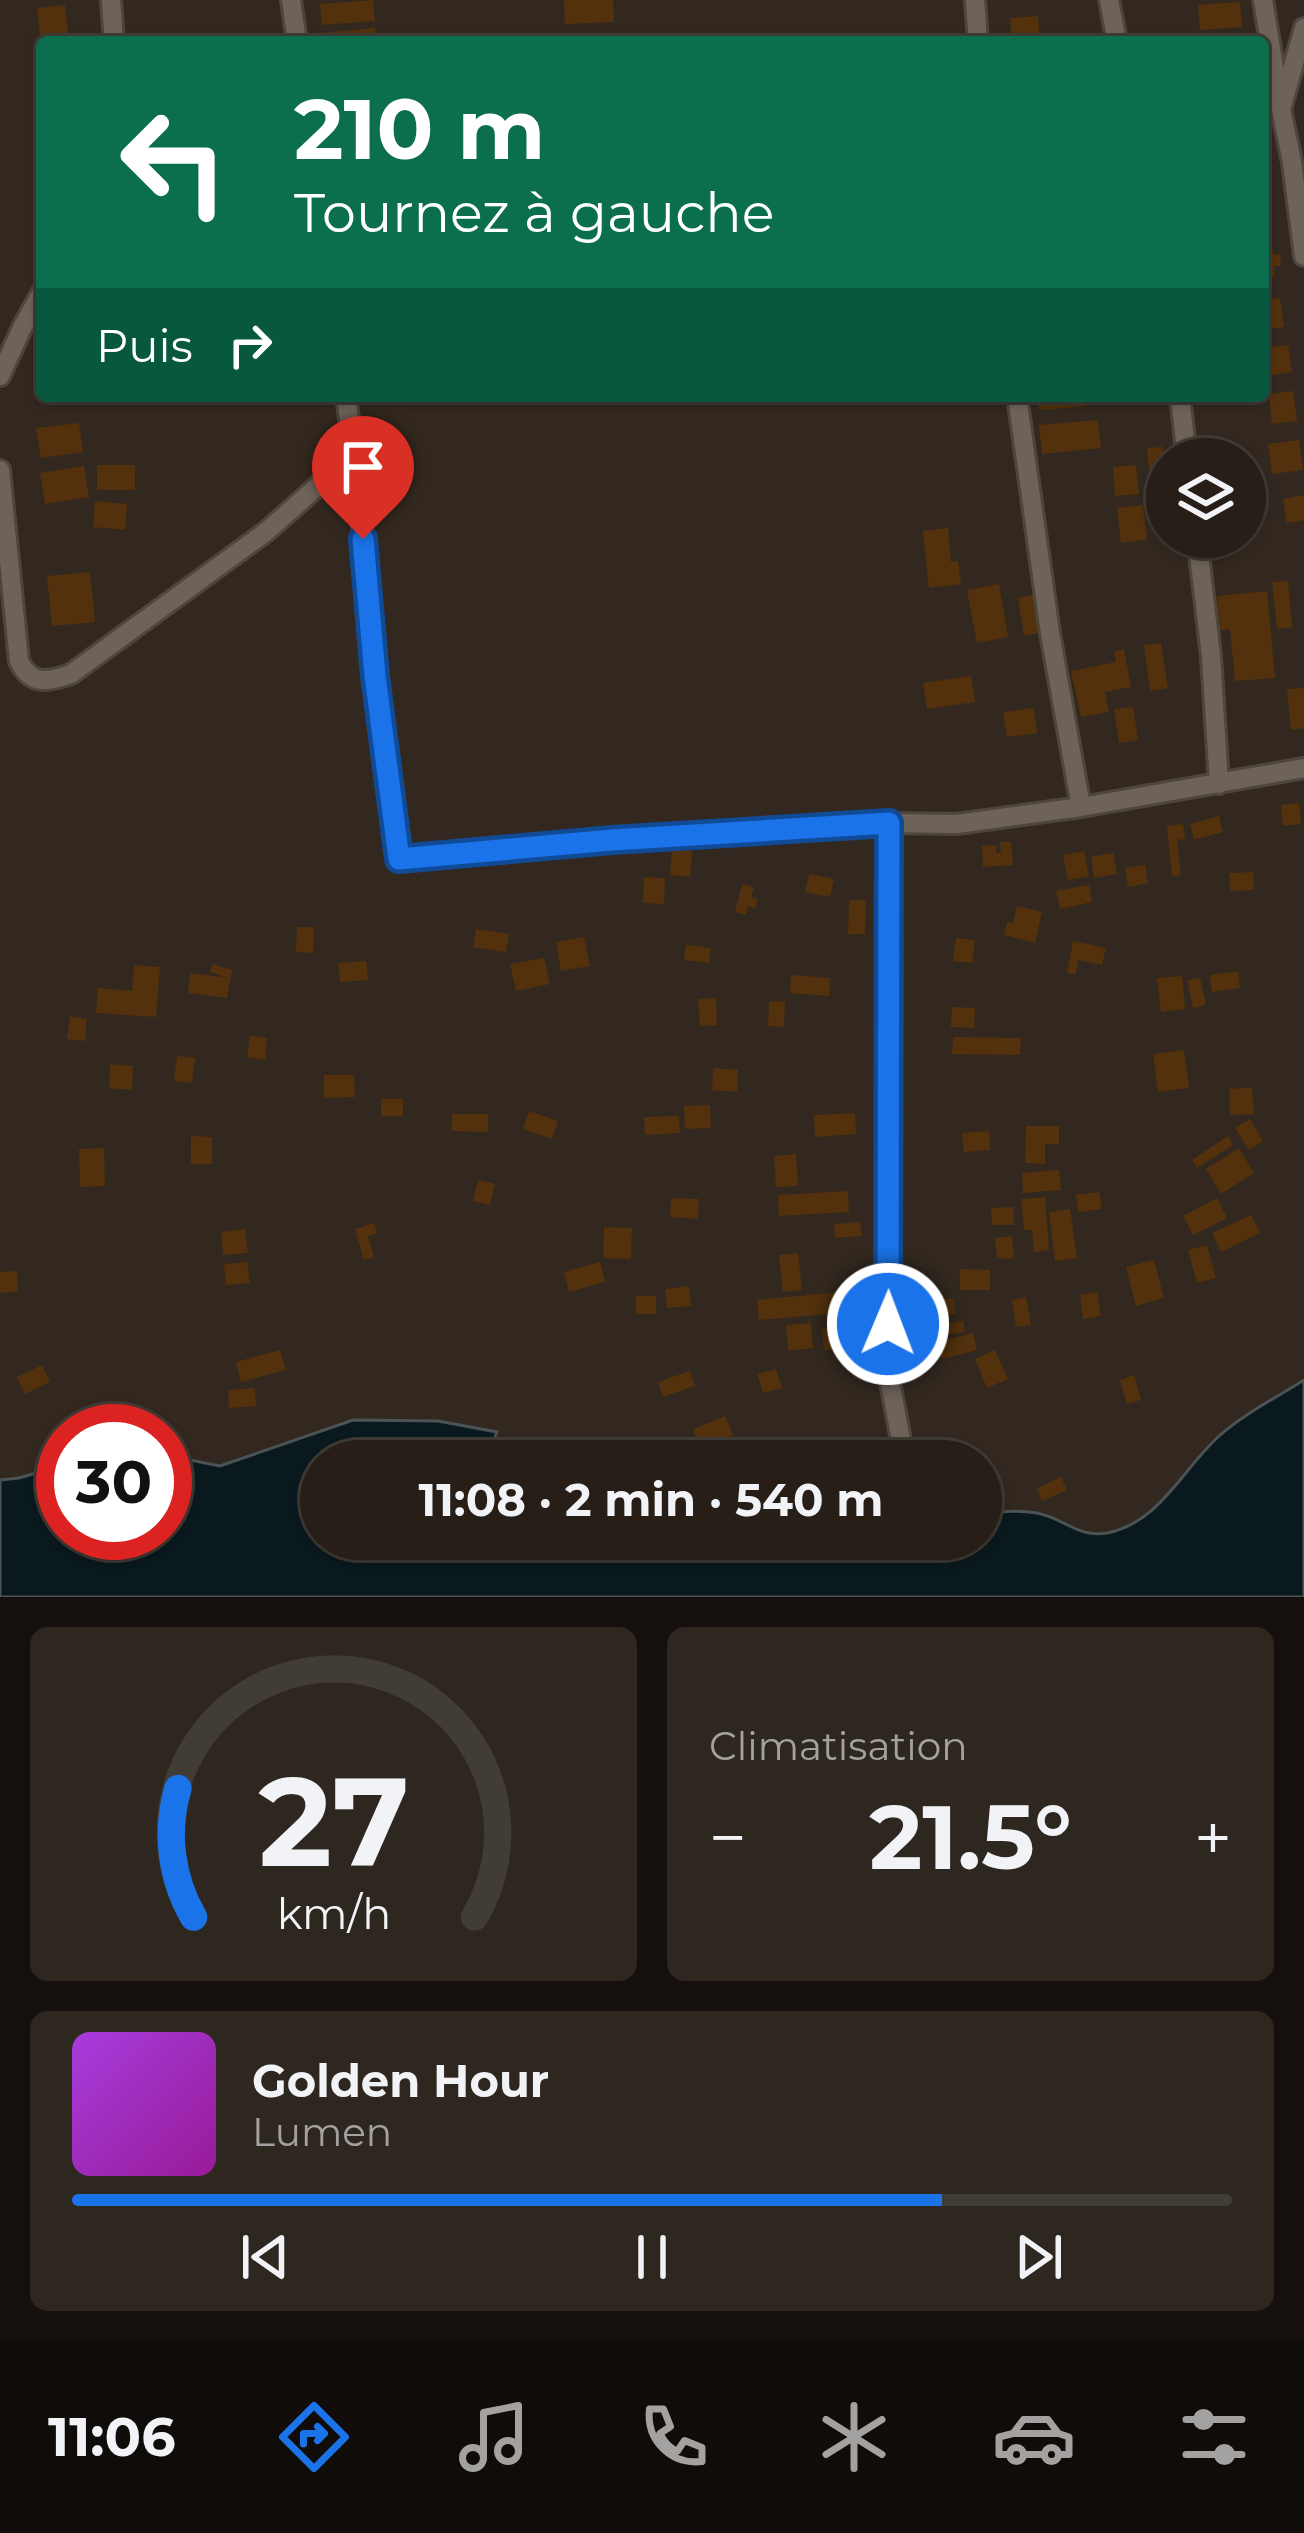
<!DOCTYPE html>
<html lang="fr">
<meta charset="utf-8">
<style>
body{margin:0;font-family:Montserrat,sans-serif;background:#2e2720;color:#f1f3f6;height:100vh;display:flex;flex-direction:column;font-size:45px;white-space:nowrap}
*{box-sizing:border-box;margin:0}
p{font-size:39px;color:#a4a2a1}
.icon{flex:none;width:66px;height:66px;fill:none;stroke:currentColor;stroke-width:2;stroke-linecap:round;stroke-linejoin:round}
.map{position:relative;height:1597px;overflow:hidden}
.panel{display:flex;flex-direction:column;gap:30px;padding:30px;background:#15100d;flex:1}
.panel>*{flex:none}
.hud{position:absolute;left:36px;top:36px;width:1233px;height:366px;border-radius:12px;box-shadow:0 3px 9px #0004,0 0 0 3px #423c36;background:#0b6e4f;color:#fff;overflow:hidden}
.buttons{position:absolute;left:1146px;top:438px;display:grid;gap:24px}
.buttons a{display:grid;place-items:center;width:120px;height:120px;border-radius:50%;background:#261e17;box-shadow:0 3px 9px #0004,0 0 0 3px #423c36;font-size:60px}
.speed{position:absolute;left:36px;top:1404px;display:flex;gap:24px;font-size:60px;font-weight:700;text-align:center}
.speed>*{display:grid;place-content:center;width:156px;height:156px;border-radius:50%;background:#261e17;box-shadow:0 3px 9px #0004,0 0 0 3px #423c36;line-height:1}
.speed .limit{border:18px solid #d22;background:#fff;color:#111}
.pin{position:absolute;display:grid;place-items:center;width:102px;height:102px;color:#fff;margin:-123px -51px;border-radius:50% 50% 50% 0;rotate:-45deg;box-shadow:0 0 12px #0007}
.pin .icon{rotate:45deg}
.me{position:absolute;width:132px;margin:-66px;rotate:1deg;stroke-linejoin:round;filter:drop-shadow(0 0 9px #0008)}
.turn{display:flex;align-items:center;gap:42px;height:252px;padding:0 60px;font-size:54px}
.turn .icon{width:156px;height:156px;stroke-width:2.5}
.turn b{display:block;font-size:84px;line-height:102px}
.then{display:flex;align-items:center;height:114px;padding:0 60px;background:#0003;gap:24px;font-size:45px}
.big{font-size:90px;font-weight:700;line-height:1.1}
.panel .tile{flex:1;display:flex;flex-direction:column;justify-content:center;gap:18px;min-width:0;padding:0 42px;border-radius:18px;background:#2e2720}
.panel .dial{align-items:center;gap:0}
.dial svg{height:312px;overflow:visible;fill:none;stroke:#423c36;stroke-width:7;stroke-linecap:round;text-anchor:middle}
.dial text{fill:#f1f3f6;stroke:none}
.song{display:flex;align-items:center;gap:36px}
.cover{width:144px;height:144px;border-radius:18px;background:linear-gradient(135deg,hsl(280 70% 55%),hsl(300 70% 35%))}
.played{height:12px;border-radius:6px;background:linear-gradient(90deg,#1a73e8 75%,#423c36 75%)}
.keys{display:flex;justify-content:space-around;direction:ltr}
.heat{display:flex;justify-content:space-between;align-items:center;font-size:66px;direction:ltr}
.panel .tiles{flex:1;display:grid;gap:30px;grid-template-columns:1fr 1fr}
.tile:last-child{grid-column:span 2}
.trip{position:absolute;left:300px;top:1440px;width:702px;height:120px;border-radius:60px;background:#261e17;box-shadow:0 3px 9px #0004,0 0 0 3px #423c36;font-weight:700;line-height:120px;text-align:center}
.menu{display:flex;height:192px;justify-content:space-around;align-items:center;background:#0f0c09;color:#a4a2a1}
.menu .icon{width:84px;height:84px}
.menu .selected{color:#1a73e8}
.menu b{font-size:54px;color:#f1f3f6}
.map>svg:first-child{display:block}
.water{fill:#0a191e;stroke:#4b5355;stroke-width:3}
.building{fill:#52310c}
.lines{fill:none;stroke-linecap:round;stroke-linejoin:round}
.minor-casing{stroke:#4e463e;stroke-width:24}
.minor{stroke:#6e6359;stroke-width:18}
.route-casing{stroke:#114b97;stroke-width:30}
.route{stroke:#1a73e8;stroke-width:21}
</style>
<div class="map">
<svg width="1304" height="1597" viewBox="0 0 1304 1597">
<rect width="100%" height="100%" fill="#32281f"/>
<path class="water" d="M1304 1380V1597H0V1480L19 1478 63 1465V1533H165V1455L220 1466 353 1420 438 1421 497 1432 486 1461H321V1539H571L579 1547 588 1539H981V1515C1000 1511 1018 1510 1037 1513 1064 1518 1077 1538 1107 1533 1159 1523 1182 1470 1218 1437 1243 1414 1276 1398 1304 1380Z"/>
<path class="building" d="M373 0 375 21 322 25 320 4Z
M564 0H613L614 22 565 24Z
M1240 2 1242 27 1200 30 1198 5Z
M65 5 69 42H41L37 8Z
M1038 16 1040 42H1012L1010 18Z
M375 28 376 42H312L311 34Z
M1272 247 1273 255 1280 254 1281 266H1274L1275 277 1263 278V248Z
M1280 298 1284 327 1263 329V300Z
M1288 345 1292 372 1267 376 1263 348Z
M1293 391 1297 421 1272 424 1269 394Z
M1038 396H1084L1085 406 1039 410Z
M1098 420 1101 448 1042 454 1039 425Z
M79 423 83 452 41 458 36 428Z
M1299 440 1303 470 1272 474 1268 444Z
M1163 447 1165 468 1149 470 1147 448Z
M97 465H135V490H97Z
M1136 465 1139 494 1115 496 1113 467Z
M84 466 89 497 45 504 40 473Z
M1251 486 1257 531 1245 532V487Z
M1304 495V520L1287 523 1283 499Z
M95 501 127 504 125 530 93 527Z
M1143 505 1147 539 1121 543 1117 508Z
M948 528 951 562 958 561 961 584 929 588 923 531Z
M90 572 95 622 52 626 47 576Z
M1288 581 1292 627 1277 629 1272 582Z
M999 584 1008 637 977 643 967 590Z
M1267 591 1275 678 1235 681 1230 629 1220 630 1217 596Z
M1033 595 1039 633 1024 636 1018 598Z
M1161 643 1168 688 1150 691 1144 645Z
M1124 649 1131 687 1105 692 1109 712 1081 717 1071 671 1116 662 1114 651Z
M971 676 975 702 927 709 923 683Z
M1304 688V728L1291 730 1287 689Z
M1133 707 1138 740 1119 743 1114 709Z
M1034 708 1037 733 1007 737 1003 712Z
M1299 803 1301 824 1283 826 1281 805Z
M1219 816 1223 832 1194 840 1190 824Z
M1183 824 1185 839 1177 840 1181 875 1172 876 1167 826Z
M1000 842H1011L1013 865 983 867 982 846 996 845V853H1001Z
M672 849 692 851 690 877 670 875Z
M1084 851 1089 876 1068 880 1063 855Z
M1113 853 1117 874 1094 878 1091 857Z
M1145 865 1148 883 1128 887 1125 868Z
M1253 872 1254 890 1230 891 1229 873Z
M809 874 834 879 830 897 805 892Z
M644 877 665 878 664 904 643 903Z
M742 884 754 887 751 897 758 899 755 908 748 906 746 915 735 912Z
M1089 885 1092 902 1060 909 1056 891Z
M849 900H866L865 934H848Z
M1017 906 1042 912 1035 943 1004 935 1007 922 1013 923Z
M297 927H314L313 953 296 952Z
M476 929 509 934 506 952 473 947Z
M584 937 590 966 561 971 556 942Z
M956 938 975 940 972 963 953 961Z
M1073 941 1106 948 1102 965 1078 960 1076 974 1067 973Z
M686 945 711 948 709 963 684 960Z
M544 958 550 984 516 991 510 964Z
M366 961 368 980 340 982 338 963Z
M213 964 232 970 227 998 188 993 190 973 229 978 210 972Z
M134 965 160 967 156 1017 96 1013 98 988 132 991Z
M1238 971 1240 988 1212 992 1210 975Z
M791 975 830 978 829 996 790 993Z
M1182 976 1185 1009 1161 1012 1157 978Z
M1200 978 1206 1005 1193 1008 1187 980Z
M716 998 717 1025 700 1026 698 999Z
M769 1001 785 1002 784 1027 768 1026Z
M952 1007 975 1008 974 1028 951 1027Z
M70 1016 87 1019 85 1041 67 1039Z
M250 1035 267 1038 265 1060 247 1057Z
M953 1037 1021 1038 1020 1055 952 1054Z
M1184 1050 1189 1088 1158 1092 1153 1054Z
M177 1056 195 1058 192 1083 174 1081Z
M110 1064 133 1066 132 1090 109 1088Z
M713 1068 738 1070 737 1092 712 1090Z
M324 1075H354L355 1097 324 1098Z
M1252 1087 1254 1114 1230 1115 1229 1089Z
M381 1099H403V1116H381Z
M710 1105 711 1128 685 1129 684 1106Z
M529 1111 558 1121 552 1139 523 1129Z
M855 1113 856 1134 815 1137 814 1115Z
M452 1114H488V1132L452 1131Z
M679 1116 680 1133 645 1135 644 1117Z
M1250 1119 1263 1141 1249 1150 1235 1128Z
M1026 1126H1059V1144H1045V1164L1025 1163Z
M989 1131 990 1150 964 1152 962 1133Z
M191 1136 212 1137V1164H191Z
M1228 1136 1233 1145 1197 1168 1192 1160Z
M104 1148 105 1186 80 1187 79 1149Z
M1239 1148 1254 1173 1221 1194 1206 1169Z
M796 1154 798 1186 776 1187 774 1156Z
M1059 1170 1061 1190 1023 1193 1022 1173Z
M478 1180 495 1184 490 1205 473 1201Z
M848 1191 849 1212 779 1216 778 1195Z
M1099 1192 1102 1209 1078 1212 1076 1195Z
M1045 1197 1049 1250 1034 1252 1032 1230H1024L1021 1199Z
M671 1198 699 1199 698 1219 670 1217Z
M1217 1198 1227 1218 1193 1235 1183 1216Z
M1013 1207 1014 1225H992L991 1208Z
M1070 1209 1077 1258 1055 1261 1049 1212Z
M1251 1215 1260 1233 1221 1252 1212 1233Z
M860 1222 862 1236 835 1238 834 1224Z
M374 1223 377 1233 368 1236 374 1257 364 1260 355 1229Z
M604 1227 632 1228 631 1259 603 1258Z
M245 1229 248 1253 223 1255 221 1232Z
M1012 1236 1014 1258 997 1259 995 1238Z
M1207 1245 1216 1278 1197 1283 1188 1250Z
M798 1253 802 1290 783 1292 779 1255Z
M1154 1260 1164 1298 1136 1306 1126 1267Z
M247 1262 250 1283 226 1285 224 1264Z
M600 1262 605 1282 569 1292 564 1272Z
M960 1269 990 1270V1290H960Z
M17 1271 18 1291 0 1293V1272Z
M689 1286 691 1306 667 1308 665 1289Z
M849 1291 851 1312 759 1320 757 1300Z
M1097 1292 1101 1316 1083 1319 1080 1295Z
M636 1296H656V1314H636Z
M1026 1297 1031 1325 1016 1327 1012 1300Z
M954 1298 955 1314 929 1316 928 1300Z
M963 1321 965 1332 925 1338 924 1327Z
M811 1323 813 1348 788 1351 786 1325Z
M873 1324 875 1345 824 1350 822 1329Z
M973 1333 977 1350 942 1359 937 1342Z
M280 1350 286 1370 241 1382 236 1362Z
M995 1350 1008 1379 987 1388 975 1359Z
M42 1365 50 1382 25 1394 17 1377Z
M776 1369 782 1388 763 1393 757 1374Z
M690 1371 695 1386 663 1397 658 1382Z
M1134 1375 1141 1400 1127 1404 1120 1380Z
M255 1388 256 1406 229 1408 228 1390Z
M725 1416 733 1435 700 1449 693 1429Z
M851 1440 857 1461H835L831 1446Z
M1061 1477 1067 1490 1042 1501 1037 1488Z"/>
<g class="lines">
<defs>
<path id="minor" d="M111 0 114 42
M291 0 297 42
M975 0 978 42
M1109 0 1117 42
M1263 0 1280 104
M1304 28 1281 109 1292 162 1304 256
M0 376 23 326 42 292
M346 396 359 493 375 676 399 859 738 831 889 823 957 824 1081 807 1304 768
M1017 396 1050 633 1081 807
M1180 396 1187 459
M0 470 19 661C31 686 48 682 71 674L267 531 354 454
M1197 537 1211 656 1219 784
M889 823 888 1372 905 1461"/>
</defs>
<use href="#minor" class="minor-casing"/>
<use href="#minor" class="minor"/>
</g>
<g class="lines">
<defs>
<path id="route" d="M363 539 375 676 399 859 612 840 889 823 888 1324"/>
</defs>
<use href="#route" class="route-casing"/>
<use href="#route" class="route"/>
</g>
</svg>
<div class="buttons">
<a><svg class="icon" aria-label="layers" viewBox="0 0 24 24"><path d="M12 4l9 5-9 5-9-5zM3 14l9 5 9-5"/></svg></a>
</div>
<div class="speed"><div class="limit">30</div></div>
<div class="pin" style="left:363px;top:539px;background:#d93025"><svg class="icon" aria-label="arrive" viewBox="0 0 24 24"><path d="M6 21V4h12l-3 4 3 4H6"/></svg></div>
<svg class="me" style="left:888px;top:1324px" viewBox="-20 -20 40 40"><circle r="17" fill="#1a73e8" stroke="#fff" stroke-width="3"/><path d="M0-11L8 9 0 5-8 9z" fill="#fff"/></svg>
<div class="trip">11:08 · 2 min · 540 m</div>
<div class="hud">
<div class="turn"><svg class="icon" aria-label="left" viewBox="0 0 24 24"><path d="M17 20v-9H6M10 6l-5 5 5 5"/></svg><div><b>210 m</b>Tournez à gauche</div></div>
<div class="then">Puis<svg class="icon" aria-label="right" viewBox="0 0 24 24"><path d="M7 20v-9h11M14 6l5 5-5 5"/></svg></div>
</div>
</div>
<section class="panel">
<div class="tiles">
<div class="tile dial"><svg viewBox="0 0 100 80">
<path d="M14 69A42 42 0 1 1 86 69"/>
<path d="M14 69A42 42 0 0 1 10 36" stroke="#1a73e8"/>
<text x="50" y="56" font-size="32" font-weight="700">27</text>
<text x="50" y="72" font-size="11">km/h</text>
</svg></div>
<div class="tile"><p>Climatisation</p>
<div class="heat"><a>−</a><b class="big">21.5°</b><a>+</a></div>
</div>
<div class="tile">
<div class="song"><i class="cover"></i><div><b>Golden Hour</b><p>Lumen</p></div></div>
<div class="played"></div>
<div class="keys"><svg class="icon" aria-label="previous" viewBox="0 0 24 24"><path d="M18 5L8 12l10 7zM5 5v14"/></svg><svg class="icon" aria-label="pause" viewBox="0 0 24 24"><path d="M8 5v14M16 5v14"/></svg><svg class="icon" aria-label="next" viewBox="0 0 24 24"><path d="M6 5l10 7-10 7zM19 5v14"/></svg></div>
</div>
</div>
</section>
<nav class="menu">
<b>11:06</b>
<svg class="icon selected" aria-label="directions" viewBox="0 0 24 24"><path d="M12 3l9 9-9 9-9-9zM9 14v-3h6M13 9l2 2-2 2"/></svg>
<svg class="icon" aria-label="music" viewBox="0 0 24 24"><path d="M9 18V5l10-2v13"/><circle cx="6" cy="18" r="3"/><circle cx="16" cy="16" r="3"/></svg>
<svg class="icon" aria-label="phone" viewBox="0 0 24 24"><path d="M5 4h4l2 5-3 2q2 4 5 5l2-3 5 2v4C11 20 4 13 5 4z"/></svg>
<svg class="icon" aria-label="climate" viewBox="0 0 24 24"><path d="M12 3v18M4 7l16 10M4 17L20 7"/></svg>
<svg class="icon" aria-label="car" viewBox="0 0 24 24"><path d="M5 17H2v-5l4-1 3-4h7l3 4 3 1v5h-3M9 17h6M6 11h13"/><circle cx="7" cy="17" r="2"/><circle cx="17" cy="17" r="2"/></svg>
<svg class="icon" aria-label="filters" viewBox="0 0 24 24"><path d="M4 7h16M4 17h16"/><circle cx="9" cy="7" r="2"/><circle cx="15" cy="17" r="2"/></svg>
</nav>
